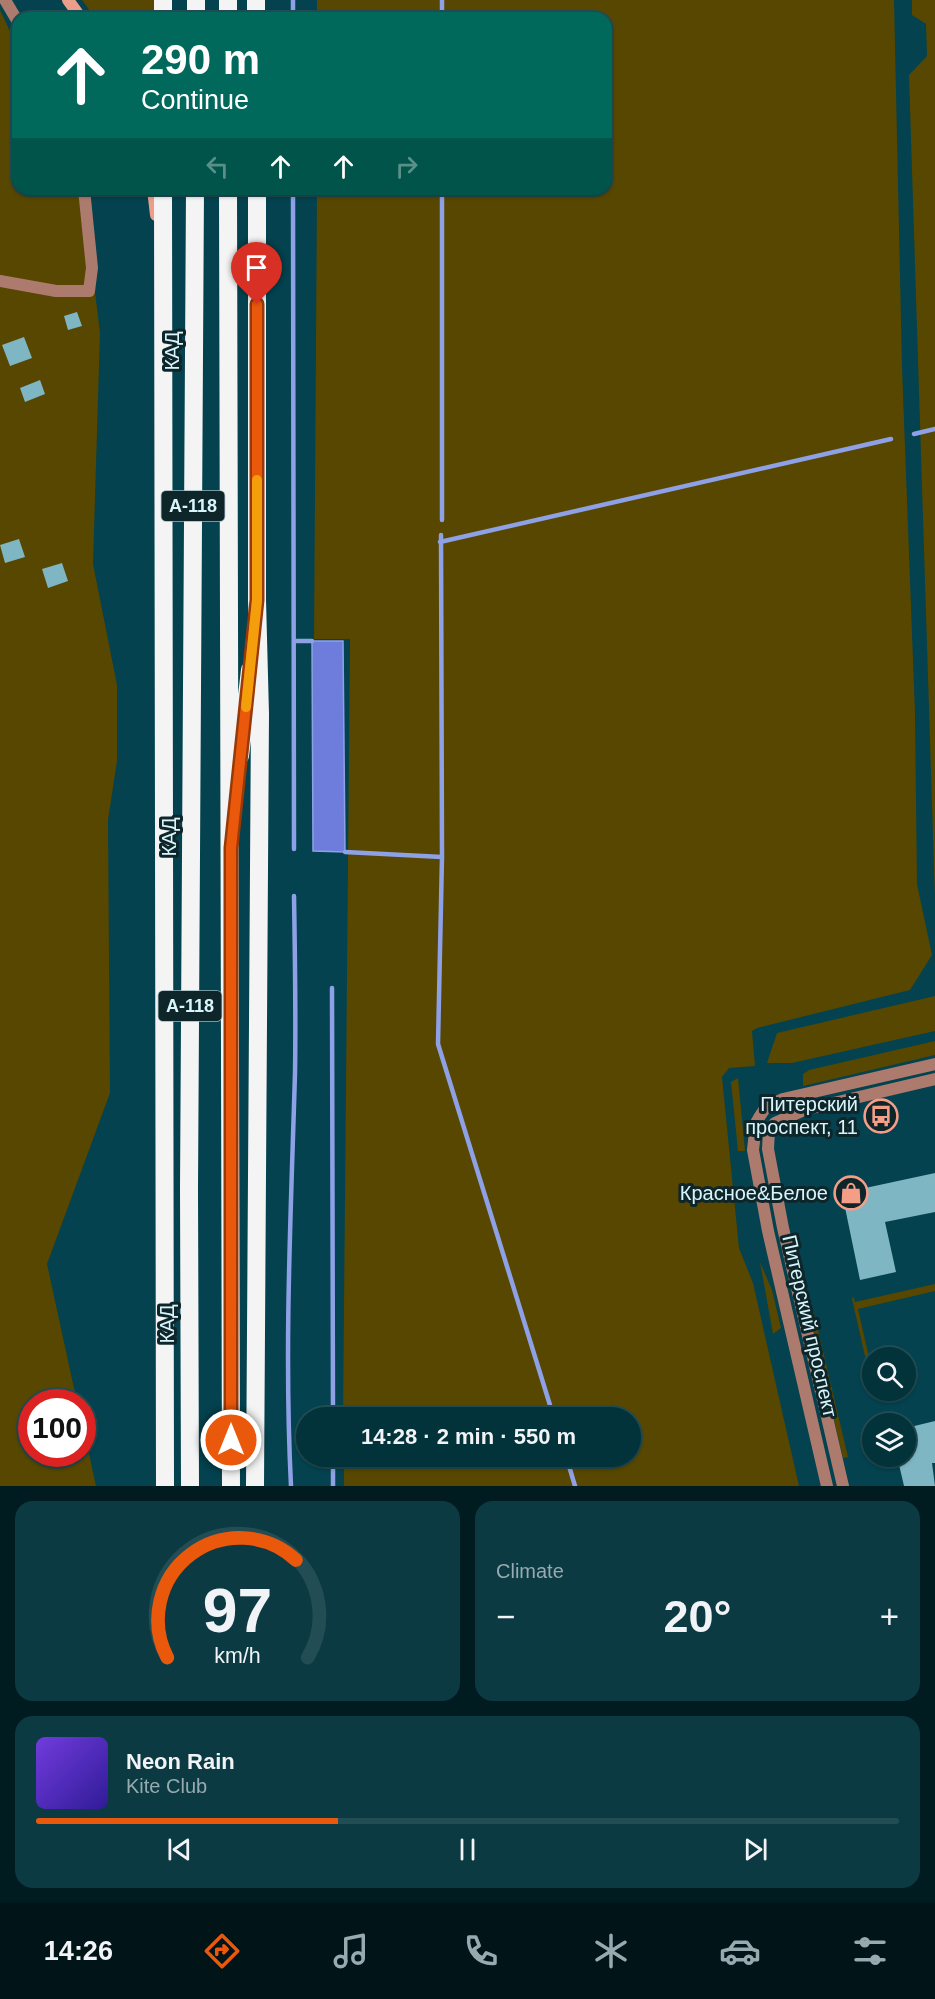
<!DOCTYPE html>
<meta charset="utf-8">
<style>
body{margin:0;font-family:Arial,sans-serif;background:#0c3a42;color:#f1f3f6;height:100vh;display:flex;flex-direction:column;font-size:22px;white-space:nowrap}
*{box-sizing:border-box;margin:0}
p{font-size:20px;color:#96aaaf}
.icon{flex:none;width:33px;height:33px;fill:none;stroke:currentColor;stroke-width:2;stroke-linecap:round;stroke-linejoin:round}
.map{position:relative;height:1486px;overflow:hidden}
.drawer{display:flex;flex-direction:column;gap:15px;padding:15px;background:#011c20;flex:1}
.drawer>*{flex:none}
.banner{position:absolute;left:12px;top:12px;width:600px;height:183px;border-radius:18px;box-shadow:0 2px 4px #0004,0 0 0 2px #234d54;background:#00695c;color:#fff;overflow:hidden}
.tools{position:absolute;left:862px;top:1347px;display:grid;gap:12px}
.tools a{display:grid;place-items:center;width:54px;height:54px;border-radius:50%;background:#02323a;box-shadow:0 2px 4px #0004,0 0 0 2px #234d54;font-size:30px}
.speed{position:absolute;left:18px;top:1389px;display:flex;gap:12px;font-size:30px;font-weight:700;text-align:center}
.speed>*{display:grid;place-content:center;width:78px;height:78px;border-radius:50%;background:#02323a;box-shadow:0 2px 4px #0004,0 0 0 2px #234d54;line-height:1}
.speed .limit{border:9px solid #d22;background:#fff;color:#111}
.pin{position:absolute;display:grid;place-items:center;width:51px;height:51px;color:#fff;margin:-62px -26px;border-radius:50% 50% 50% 0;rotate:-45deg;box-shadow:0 0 6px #0007}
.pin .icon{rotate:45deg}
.me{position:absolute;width:66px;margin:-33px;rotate:0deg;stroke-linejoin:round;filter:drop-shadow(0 0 4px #0008)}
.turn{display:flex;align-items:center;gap:21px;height:126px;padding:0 30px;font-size:27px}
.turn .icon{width:78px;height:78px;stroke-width:2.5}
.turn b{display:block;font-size:42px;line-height:51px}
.lanes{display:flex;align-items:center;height:57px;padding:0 30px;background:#0003;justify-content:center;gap:30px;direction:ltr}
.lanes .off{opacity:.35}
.big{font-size:45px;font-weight:600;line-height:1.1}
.drawer .widget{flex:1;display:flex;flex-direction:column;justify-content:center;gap:9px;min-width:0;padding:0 21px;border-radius:18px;background:#0c3a42}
.drawer .dial{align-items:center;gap:0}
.dial svg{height:156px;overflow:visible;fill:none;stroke:#234d54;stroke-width:7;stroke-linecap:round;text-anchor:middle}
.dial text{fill:#f1f3f6;stroke:none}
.song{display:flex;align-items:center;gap:18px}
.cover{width:72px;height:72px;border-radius:9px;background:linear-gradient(135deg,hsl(260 70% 55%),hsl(250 70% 35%))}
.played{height:6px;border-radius:3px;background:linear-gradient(90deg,#ea580c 35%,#234d54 35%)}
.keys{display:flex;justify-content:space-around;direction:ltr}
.heat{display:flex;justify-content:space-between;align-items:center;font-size:33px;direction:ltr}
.drawer .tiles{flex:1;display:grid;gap:15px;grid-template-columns:1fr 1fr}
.widget:last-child{grid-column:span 2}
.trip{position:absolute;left:296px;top:1407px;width:345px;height:60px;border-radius:30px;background:#02323a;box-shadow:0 2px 4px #0004,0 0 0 2px #234d54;font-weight:600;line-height:60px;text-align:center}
.tab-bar{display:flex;height:96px;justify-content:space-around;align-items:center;background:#011417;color:#96aaaf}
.tab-bar .icon{width:42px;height:42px}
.tab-bar .on{color:#ea580c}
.tab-bar b{font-size:27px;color:#f1f3f6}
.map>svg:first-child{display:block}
.green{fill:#574701}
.water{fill:#6e7ddc;stroke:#8ea1e6;stroke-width:1.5}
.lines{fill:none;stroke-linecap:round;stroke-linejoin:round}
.stream{stroke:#8ea1e6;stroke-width:4.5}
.building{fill:#7fb6c4}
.minor{stroke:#ac7b6e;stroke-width:12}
.secondary{stroke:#eb9e8a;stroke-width:12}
.motorway{stroke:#f4f4f4;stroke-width:18}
.route-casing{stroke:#983908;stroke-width:15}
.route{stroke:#ea580c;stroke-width:10}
.slow{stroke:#f59e0b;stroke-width:10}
.labels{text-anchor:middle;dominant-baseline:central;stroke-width:6;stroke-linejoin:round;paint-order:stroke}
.shield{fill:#0e252a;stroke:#9cb7bd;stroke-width:1.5}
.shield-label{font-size:18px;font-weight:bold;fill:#d9f5fc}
.street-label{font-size:20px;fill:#d9f5fc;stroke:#0e252a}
.poi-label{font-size:20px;fill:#d9f5fc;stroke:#0e252a;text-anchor:end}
</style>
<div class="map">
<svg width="935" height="1486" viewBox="0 0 935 1486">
<rect width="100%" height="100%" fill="#03424e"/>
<path class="green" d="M82 0H157L158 18H95Z
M317 0H894L902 367 915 713 917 884 932 955 910 990 757 1028 752 1031 755 1066 729 1068 722 1077 739 1248 753 1283 799 1486H344V1457L630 1456V1418L343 1417 350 639H314L317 189H606V18H317Z
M912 0H935V899L909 75 927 56 926 24 912 15Z
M0 10 18 48V189H78L92 268 100 333 93 564 117 685V761L108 820 110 1093 47 1264 77 1402H32V1454H82L83 1426 96 1486H0Z
M935 996V1031L792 1063H767L777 1033Z
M935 1041V1055L803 1086V1074L809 1070Z
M738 1078 745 1151H738L731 1082Z
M760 1262 772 1290 781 1328 773 1334Z
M935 1284V1291L858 1309 873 1375V1390L876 1391 875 1400 852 1299 853 1296 855 1302Z
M814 1313 848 1457 843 1458 809 1314Z"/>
<path class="water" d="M312 641H343L345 852 313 851Z"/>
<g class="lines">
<path class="stream" d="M293 0V18
M442 18V0
M293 189 294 849
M914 434 935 429
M442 520V189
M441 535 442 857 438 1044 554 1418
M440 542 891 439
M294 641H312
M345 852 442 857
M332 988 333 1418
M566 1456 575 1486
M291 1486C284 1348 291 1211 295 1073 296 1014 295 955 294 896
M333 1486V1456"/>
</g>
<path class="building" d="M77 312 82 326 68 330 64 316Z
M24 337 32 358 10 366 2 345Z
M40 380 45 394 25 402 20 388Z
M19 539 25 557 5 563 0 545Z
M62 563 68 581 48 588 42 569Z
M935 1173V1212L885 1222 896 1272 860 1280 842 1193Z
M935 1421V1463H932L935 1486H904L897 1456H906V1428Z"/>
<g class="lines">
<path class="minor" d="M5 0 18 22
M0 281 56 291H89L92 268 84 189
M827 1486 768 1231 753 1150 756 1123 760 1116 766 1107 783 1099 935 1064
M843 1486 783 1228 768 1149 769 1130 775 1123 804 1110 935 1079"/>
<path class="secondary" d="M68 0 81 18
M153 189 156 215"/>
<path class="motorway" d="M163 0V18
M228 0V18
M256 0V18
M196 18V0
M163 189 165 1486
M228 189 231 1486
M240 756 250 670
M190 1486 189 1189 195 189
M255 1486 260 714 257 600V189"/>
</g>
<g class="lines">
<defs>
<path id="route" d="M231 1440V848L257 600V304"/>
</defs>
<use href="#route" class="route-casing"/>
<use href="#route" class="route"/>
<path class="slow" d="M246 707 257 600V480"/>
</g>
<defs>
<symbol id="bus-ring" viewBox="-11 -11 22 22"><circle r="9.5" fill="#0e252a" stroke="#f49e88" stroke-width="1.5"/><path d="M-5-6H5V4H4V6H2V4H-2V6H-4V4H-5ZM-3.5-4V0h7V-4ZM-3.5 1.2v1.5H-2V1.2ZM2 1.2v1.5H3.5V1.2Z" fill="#f49e88"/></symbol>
<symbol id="shop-ring" viewBox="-11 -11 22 22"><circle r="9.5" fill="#0e252a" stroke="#f49e88" stroke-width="1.5"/><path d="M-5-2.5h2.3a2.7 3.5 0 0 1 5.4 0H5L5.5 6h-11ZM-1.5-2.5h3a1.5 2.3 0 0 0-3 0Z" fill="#f49e88"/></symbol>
</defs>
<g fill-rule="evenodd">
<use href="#bus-ring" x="862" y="1097" width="38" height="38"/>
<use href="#shop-ring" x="832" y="1174" width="38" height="38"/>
</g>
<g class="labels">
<g class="shield">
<rect x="161.5" y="491" width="63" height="30" rx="4.5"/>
<rect x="158.5" y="991" width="63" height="30" rx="4.5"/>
</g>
<g class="shield-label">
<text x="193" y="506">А-118</text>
<text x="190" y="1006">А-118</text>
</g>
<g class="street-label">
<text transform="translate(172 351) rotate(-90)">КАД</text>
<text transform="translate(169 837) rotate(-90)">КАД</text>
<text transform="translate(167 1324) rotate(-90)">КАД</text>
<text transform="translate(810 1326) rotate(77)">Питерский проспект</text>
</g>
<g class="poi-label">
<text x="858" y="1104">Питерский<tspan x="858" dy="23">проспект, 11</tspan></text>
<text x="828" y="1193">Красное&amp;Белое</text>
</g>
</g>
</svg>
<div class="tools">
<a><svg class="icon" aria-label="search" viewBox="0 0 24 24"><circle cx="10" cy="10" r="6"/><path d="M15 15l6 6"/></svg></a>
<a><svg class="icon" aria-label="layers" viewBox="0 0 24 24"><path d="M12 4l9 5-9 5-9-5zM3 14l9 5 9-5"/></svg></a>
</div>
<div class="speed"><div class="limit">100</div></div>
<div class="pin" style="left:257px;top:304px;background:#d93025"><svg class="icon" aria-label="arrive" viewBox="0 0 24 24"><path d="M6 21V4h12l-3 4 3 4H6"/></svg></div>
<svg class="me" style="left:231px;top:1440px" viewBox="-20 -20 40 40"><circle r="17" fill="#ea580c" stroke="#fff" stroke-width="3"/><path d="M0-11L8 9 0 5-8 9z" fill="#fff"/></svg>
<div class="trip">14:28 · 2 min · 550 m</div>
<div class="banner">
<div class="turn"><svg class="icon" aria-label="ahead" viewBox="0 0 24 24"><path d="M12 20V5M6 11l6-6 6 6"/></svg><div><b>290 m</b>Continue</div></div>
<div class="lanes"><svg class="icon off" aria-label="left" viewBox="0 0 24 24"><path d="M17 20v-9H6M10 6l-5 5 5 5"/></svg><svg class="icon" aria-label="ahead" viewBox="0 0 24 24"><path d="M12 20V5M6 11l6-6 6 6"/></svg><svg class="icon" aria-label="ahead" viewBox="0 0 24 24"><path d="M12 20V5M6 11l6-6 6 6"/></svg><svg class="icon off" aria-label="right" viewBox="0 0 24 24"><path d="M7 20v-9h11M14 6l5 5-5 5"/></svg></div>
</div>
</div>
<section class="drawer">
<div class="tiles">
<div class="widget dial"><svg viewBox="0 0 100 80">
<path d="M14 69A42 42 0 1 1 86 69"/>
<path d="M14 69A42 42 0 0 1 80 19" stroke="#ea580c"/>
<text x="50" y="56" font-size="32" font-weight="700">97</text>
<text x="50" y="72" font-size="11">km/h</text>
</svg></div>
<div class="widget"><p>Climate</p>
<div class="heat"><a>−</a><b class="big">20°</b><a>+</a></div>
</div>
<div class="widget">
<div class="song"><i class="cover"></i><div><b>Neon Rain</b><p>Kite Club</p></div></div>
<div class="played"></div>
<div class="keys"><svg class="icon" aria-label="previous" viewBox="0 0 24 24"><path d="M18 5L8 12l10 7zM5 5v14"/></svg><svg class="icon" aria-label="pause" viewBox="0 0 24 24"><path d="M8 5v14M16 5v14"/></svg><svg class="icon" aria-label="next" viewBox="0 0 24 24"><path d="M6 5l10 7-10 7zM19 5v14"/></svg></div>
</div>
</div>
</section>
<nav class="tab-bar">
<b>14:26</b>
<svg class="icon on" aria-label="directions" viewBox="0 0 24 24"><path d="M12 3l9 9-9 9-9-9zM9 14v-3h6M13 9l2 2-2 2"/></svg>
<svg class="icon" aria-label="music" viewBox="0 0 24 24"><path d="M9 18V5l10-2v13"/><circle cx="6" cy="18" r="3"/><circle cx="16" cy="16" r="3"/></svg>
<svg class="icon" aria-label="phone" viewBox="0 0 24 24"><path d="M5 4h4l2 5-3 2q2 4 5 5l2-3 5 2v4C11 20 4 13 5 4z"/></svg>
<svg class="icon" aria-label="climate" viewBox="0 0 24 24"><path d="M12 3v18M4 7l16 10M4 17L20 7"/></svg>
<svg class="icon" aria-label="car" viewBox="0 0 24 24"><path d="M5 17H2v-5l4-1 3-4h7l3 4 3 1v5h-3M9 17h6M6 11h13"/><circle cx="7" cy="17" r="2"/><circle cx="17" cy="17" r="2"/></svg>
<svg class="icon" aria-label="filters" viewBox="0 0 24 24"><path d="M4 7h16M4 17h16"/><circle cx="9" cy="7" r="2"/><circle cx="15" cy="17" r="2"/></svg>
</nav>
